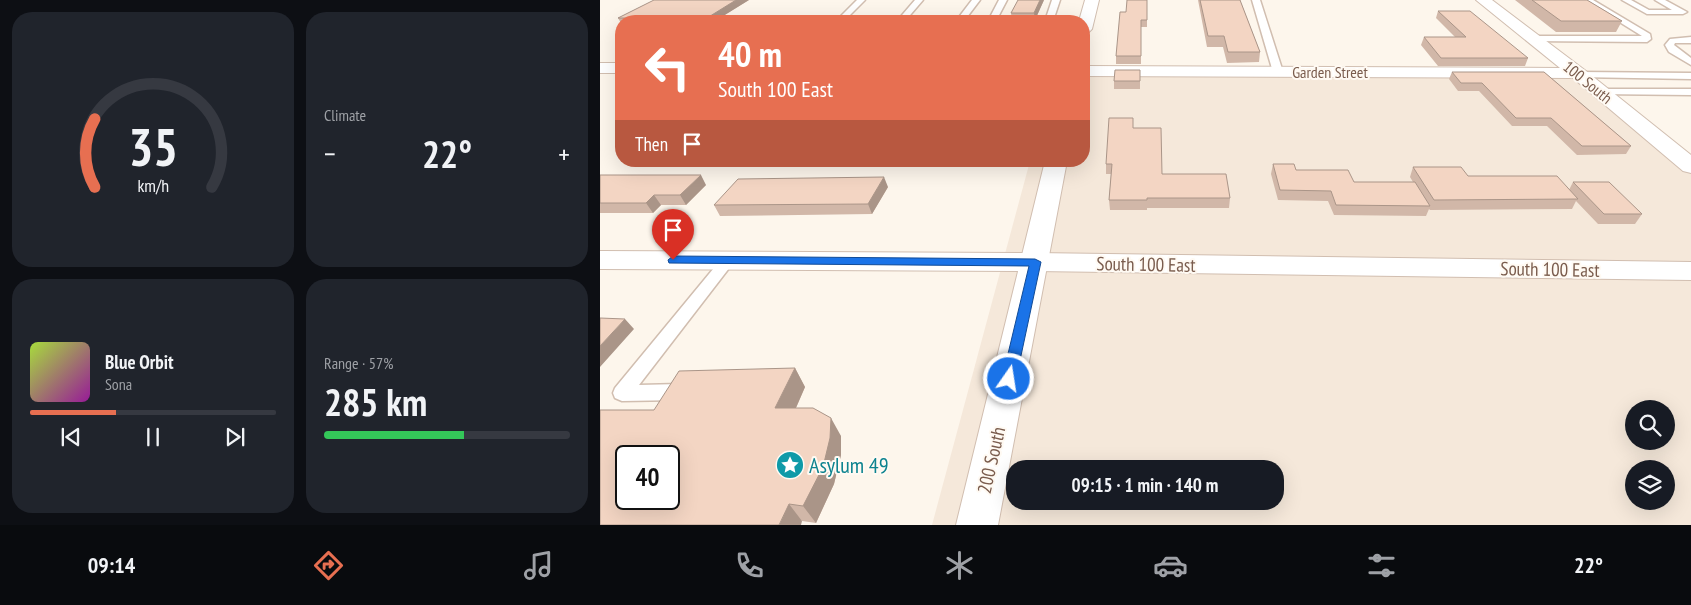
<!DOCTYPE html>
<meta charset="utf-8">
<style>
body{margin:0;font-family:"PT Sans Narrow",sans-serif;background:#20242c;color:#f1f3f6;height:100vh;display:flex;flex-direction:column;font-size:19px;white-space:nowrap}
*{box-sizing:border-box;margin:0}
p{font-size:16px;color:#9ea1a6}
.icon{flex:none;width:28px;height:28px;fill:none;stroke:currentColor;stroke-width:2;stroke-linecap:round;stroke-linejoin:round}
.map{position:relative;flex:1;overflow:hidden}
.details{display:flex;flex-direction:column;gap:12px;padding:12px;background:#0d0f14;width:600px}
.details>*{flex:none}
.banner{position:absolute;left:15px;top:15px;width:475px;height:152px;border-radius:20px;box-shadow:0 5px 20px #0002;background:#e76f51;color:#fff;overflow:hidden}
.tools{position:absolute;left:1025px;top:400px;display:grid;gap:10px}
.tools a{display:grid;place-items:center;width:50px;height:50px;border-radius:50%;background:#171b24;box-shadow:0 5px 20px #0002;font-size:25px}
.speed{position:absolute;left:15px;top:445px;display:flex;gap:10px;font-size:25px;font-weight:700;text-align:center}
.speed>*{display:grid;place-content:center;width:65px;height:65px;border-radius:50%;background:#171b24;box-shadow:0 5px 20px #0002;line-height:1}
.speed .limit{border:2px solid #111;border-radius:8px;background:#fff;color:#111}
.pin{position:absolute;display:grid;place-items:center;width:42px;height:42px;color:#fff;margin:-51px -21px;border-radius:50% 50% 50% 0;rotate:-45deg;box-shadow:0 0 5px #0007}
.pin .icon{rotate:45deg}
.me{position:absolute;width:55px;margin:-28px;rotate:13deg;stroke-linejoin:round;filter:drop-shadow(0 0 4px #0008)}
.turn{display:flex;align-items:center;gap:18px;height:105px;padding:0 20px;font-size:22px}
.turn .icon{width:65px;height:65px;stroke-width:2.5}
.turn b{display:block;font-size:35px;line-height:42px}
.then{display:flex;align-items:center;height:48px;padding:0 20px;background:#0003;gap:10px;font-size:19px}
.big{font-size:38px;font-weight:800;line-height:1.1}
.details .widget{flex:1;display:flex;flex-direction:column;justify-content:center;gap:8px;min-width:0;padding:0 18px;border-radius:20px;background:#20242c}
.details .dial{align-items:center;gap:0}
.dial svg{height:130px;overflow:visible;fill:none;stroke:#363941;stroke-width:7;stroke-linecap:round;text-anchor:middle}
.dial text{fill:#f1f3f6;stroke:none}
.song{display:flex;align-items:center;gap:15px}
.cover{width:60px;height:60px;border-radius:8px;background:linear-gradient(135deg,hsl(80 70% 55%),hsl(300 70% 35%))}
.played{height:5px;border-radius:2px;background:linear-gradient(90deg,#e76f51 35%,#363941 35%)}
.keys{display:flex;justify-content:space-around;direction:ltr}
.heat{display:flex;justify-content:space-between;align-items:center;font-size:28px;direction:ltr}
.charge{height:8px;border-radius:4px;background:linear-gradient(90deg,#34c759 57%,#363941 0)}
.details .tiles{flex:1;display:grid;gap:12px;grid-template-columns:repeat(2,1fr)}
.trip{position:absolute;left:406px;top:460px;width:278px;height:50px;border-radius:20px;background:#171b24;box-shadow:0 5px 20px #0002;font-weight:800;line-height:50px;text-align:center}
.dock{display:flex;height:80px;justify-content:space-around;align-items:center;background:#090b0e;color:#9ea1a6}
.dock .icon{width:35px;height:35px}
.dock .on{color:#e76f51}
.dock b{font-size:22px;color:#f1f3f6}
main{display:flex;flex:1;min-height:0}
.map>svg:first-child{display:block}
.residential{fill:#f5e8da;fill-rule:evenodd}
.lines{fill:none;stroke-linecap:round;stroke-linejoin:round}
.service-casing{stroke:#d1beb0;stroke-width:3}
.minor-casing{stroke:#d1beb0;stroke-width:2}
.tertiary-casing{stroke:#d1beb0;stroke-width:2}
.service{fill:#fff;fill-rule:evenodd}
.minor{fill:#fff;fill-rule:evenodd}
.tertiary{fill:#fff;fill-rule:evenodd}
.wall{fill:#d1b7a8}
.shaded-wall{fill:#aa9588}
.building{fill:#f3d5c3;stroke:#aa9588;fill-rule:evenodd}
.route{fill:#1a73e8;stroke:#114b97}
.labels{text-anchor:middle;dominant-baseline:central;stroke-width:4;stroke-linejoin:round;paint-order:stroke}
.far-street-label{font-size:16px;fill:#7a5c4d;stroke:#fffaf3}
.street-label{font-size:19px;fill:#7a5c4d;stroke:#fffaf3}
.near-culture-label{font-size:22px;fill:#0d838f;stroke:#fffaf3;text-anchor:start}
</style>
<main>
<section class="details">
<div class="tiles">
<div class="widget dial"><svg viewBox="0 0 100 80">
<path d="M14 69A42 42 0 1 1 86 69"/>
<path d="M14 69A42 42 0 0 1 14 27" stroke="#e76f51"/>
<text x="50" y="56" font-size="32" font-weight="700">35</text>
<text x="50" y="72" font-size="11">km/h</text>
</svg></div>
<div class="widget"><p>Climate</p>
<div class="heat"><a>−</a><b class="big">22°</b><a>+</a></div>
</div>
<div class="widget">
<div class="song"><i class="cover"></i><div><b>Blue Orbit</b><p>Sona</p></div></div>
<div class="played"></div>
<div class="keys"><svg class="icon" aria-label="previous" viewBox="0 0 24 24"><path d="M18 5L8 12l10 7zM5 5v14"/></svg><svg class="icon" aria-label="pause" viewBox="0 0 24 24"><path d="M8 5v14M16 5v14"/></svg><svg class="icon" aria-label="next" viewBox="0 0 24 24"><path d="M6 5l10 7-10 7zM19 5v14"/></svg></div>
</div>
<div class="widget"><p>Range · 57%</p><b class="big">285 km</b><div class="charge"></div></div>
</div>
</section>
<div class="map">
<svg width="1091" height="525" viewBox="0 0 1091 525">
<rect width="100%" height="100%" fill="#fdf6ec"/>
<path class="residential" d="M484 72 968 73 1091 170V525H332L430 161H484ZM1034 409H1066V441H1034ZM415 469H675V501H415ZM1034 469H1066V501H1034Z"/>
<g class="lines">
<defs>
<path id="service" d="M257 0H265L244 21H236Z
M315 0H323L305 21H297Z
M372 0H380L364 21H356Z
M399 0H407L396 21H388Z
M452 0H460L453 21H445Z
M652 0H660L683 72 681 74H675L673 72Z
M984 0H993L1050 34 1051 39 1047 42 931 41 930 39 934 36H1042Z
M1022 0H1031L1049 10H1072L1055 0H1065L1087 12 1083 14H1047Z
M1091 37V43H1075L1074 45 1091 58V65L1069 52 1065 45 1070 39Z
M980 72 1091 73V79L977 77V73Z
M1000 89H1091V95L996 94 995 92Z
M128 255 133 257 135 260 133 263 39 385 80 384 87 387 89 392 87 397 80 400 22 401 15 398 13 393 15 388 123 257Z"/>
<path id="minor" d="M876 0H892L986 71 1091 155V173L1083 171 973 78 484 76V66L960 68Z
M0 63H21V73H0Z
M0 251 435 253 1091 262V280L435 271 0 269Z"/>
<path id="tertiary" d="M485 0H499L492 29 489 32 484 34V21H479Z
M445 161H467L398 525H356Z"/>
</defs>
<use href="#service" class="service-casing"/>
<use href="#minor" class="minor-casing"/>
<use href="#tertiary" class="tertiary-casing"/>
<use href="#service" class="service"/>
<use href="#minor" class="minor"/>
<use href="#tertiary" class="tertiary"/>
</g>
<path class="wall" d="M149 0 115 21H21V23L18 18Z
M444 0 435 20H412L411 13Z
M547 0V27H541V64H516V56L526 12Z
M598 0H640L660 52 659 62 627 63 623 47H607Z
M915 0H987L1022 21 1016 32H956Z
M838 11 928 58 925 66H838L821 45 824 37H855L836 18Z
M540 70V89H514V81Z
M852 72H944L1031 146 1026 154 977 155 947 126H912L879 91H858L849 79Z
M533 128 562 174 630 198 629 208H547V210H510L509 200 511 174H506V164Z
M673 164 696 170 754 182H813L810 177 813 167 868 176 969 190 973 182 1042 214 1035 224H998L976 201 972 209 830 210 829 209 826 216 734 215 728 201 678 200 671 174Z
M0 175 106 185 86 205H61L53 213H0Z
M288 187 272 214 120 216 114 205Z
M195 368 205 387 196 408 241 436V455L234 484 216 523 202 521 54 410Z"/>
<path class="shaded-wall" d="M136 0H149L115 21H109L107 18Z
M440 0H444L435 20 434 13Z
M101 175 106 185 86 205 80 195Z
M284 177 288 187 272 214 268 204Z
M54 195 61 205 53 213 46 203Z
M25 319 34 329 0 367V346Z
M195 368 205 387 188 426 175 408Z
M231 418 241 436V455L234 484 216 523 203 506Z
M189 504 202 521 201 525H179Z"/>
<path class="building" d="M54 0H136L107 18H18Z
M418 0H440L434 13H411Z
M527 0H547V20H541V56H516L520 12H526Z
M600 0H640L660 52H628L624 36H608Z
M932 0H987L1022 21H961Z
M838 11H870L928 58H841L824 37H866Z
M515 70H540V81H514Z
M852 72H944L1031 146H982L951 118H916L882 83H861Z
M509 118H533V128H561L562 174H626L630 198H547V200H509L512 164H506Z
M673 164H694L696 170H748L754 182H815L830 206 736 205 731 191 680 190Z
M813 167H861L868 176H957L978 199 834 200Z
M0 175H101L80 195H54L46 203H0Z
M284 177 268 204 114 205 138 179Z
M973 182H1009L1042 214H1004Z
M0 318 25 319 0 346Z
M195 368 175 408H213L231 418 230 438 223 467 203 506 189 504 179 525H0V410H54L79 371ZM26 456H69V499H26Z"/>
<path class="route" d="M73 256 435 259 441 262 416 379 414 383 409 385 404 383 402 379 429 266 69 263 68 260Z"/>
<defs>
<symbol id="sight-disc" viewBox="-11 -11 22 22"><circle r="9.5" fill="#0f9aa8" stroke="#fffaf3"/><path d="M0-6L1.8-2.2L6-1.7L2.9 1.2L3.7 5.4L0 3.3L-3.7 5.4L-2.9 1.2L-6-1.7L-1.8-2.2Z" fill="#fff"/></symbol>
</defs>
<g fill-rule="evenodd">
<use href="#sight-disc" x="174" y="449" width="32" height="32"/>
</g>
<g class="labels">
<g class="far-street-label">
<text x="730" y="72">Garden Street</text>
<text transform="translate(988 82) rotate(39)">100 South</text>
</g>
<g class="street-label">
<text transform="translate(546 264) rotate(1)">South 100 East</text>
<text transform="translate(950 269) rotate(1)">South 100 East</text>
<text transform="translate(391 460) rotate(-77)">200 South</text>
</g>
<g class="near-culture-label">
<text x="209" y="465">Asylum 49</text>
</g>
</g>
</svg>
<div class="tools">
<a><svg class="icon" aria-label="search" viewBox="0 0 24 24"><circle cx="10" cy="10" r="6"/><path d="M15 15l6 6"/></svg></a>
<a><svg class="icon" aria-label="layers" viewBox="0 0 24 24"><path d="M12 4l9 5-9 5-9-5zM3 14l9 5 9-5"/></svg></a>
</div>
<div class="speed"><div class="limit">40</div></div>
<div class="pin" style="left:73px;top:260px;background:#d93025"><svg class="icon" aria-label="arrive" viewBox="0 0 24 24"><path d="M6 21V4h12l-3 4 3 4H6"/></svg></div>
<svg class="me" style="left:409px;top:379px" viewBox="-20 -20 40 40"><circle r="17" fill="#1a73e8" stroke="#fff" stroke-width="3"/><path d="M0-11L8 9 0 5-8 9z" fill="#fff"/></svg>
<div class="trip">09:15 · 1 min · 140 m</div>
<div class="banner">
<div class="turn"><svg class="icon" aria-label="left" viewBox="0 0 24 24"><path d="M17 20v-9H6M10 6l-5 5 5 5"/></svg><div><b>40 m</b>South 100 East</div></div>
<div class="then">Then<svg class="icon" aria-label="arrive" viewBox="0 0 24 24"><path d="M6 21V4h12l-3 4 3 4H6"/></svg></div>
</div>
</div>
</main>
<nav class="dock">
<b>09:14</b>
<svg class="icon on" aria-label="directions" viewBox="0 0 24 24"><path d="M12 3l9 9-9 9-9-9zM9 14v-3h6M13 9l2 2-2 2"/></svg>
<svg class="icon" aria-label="music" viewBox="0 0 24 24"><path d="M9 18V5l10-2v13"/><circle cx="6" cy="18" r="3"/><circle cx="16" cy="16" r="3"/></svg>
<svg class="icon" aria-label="phone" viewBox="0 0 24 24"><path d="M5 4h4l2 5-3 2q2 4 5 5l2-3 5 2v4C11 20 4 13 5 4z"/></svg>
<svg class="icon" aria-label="climate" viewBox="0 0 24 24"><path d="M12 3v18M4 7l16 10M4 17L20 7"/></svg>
<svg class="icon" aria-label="car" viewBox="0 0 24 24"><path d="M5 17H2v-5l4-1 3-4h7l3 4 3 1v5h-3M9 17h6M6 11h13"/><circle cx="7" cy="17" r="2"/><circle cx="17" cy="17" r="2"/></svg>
<svg class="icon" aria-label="filters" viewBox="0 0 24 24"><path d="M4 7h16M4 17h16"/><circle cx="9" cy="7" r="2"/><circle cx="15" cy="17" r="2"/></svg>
<b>22°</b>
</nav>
